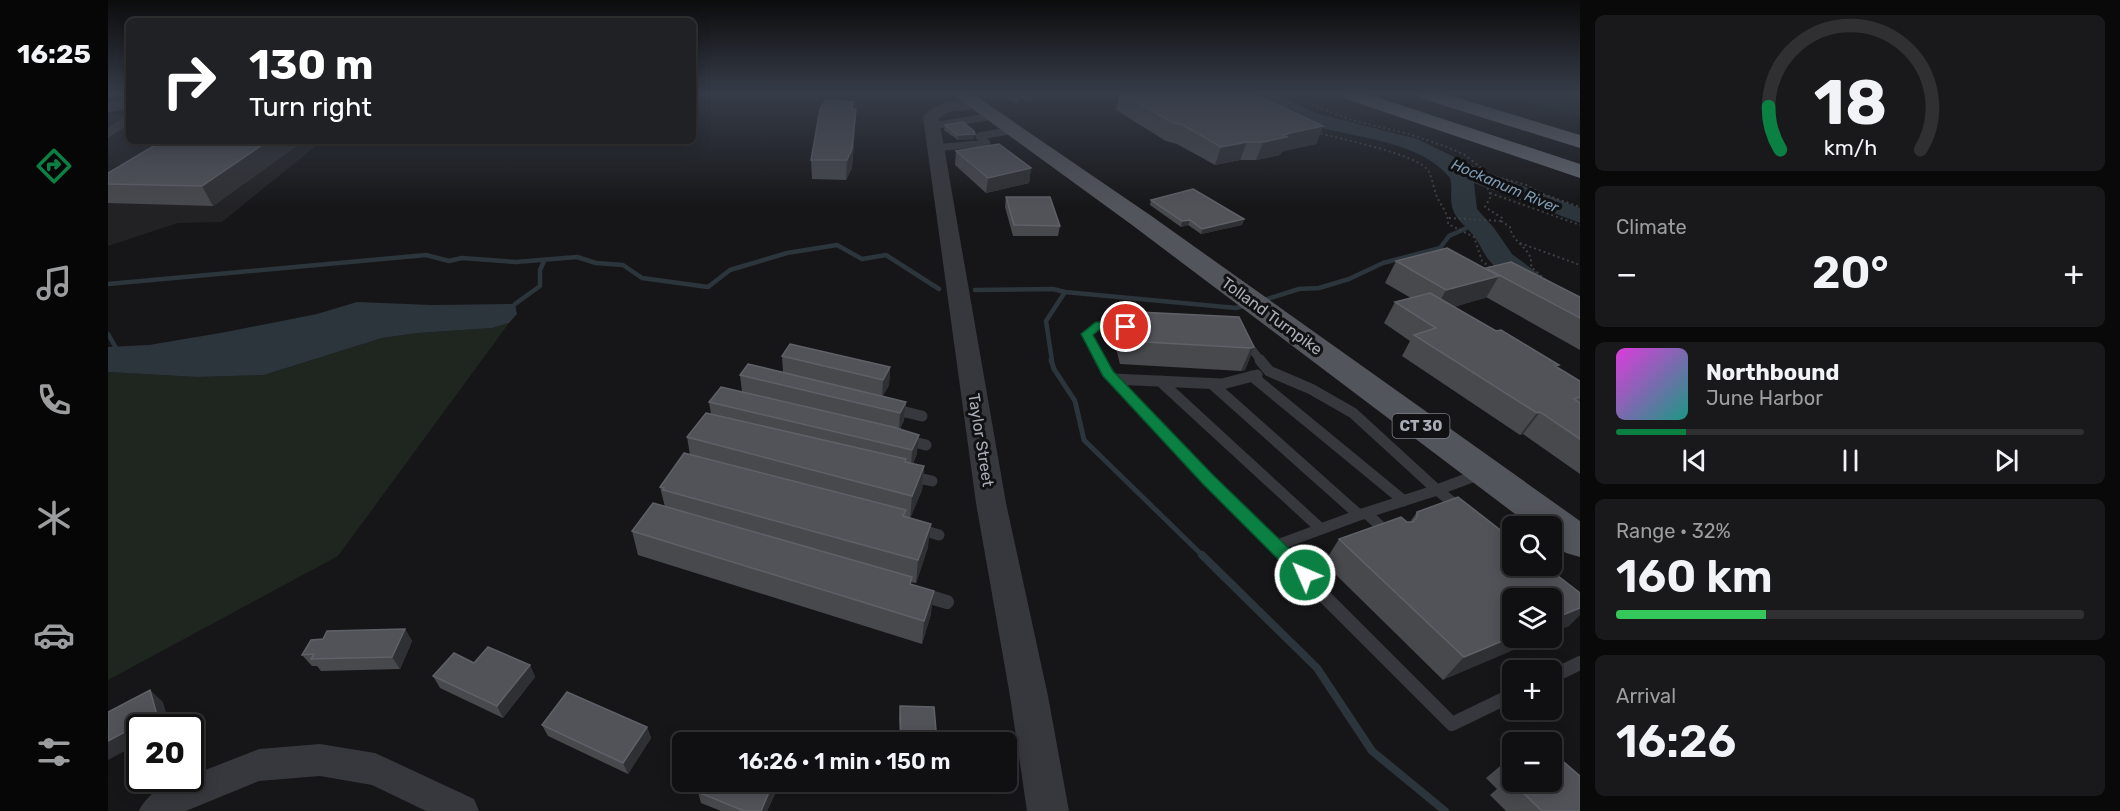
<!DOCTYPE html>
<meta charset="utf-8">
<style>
body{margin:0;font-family:Rubik,sans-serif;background:#19191b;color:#f1f3f6;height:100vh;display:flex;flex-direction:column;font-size:22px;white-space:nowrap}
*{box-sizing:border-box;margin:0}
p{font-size:20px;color:#9c9d9f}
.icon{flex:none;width:33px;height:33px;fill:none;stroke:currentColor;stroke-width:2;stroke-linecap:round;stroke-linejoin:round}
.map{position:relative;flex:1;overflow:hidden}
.side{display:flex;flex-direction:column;gap:15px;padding:15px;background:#09090a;width:540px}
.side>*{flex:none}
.top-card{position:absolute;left:18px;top:18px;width:570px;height:126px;border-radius:9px;box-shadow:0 3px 15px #0003,0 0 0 2px #303032;background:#202124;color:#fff;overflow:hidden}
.fabs{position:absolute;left:1394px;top:516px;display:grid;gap:12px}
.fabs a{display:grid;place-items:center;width:60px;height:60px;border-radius:9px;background:#101012;box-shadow:0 3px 15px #0003,0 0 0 2px #303032;font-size:30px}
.speed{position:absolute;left:18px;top:714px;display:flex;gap:12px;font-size:30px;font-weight:700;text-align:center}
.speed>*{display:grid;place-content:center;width:78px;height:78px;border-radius:50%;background:#101012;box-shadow:0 3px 15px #0003,0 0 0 2px #303032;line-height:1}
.speed .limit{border:3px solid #111;border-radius:9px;background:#fff;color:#111}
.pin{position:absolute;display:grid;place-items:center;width:51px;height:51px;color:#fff;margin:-26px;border:3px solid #fff;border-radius:50%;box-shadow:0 2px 6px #0007}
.me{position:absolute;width:66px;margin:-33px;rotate:315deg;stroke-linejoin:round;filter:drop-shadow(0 0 4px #0008)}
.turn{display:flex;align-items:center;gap:21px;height:126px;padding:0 24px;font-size:27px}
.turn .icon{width:78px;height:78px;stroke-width:2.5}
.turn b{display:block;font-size:42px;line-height:51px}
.big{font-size:45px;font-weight:600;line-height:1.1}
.side .card{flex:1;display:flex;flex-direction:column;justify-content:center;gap:9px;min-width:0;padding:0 21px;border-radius:9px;background:#19191b}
.side .dial{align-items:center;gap:0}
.dial svg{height:156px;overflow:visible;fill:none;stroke:#303032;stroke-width:7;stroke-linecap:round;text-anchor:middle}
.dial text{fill:#f1f3f6;stroke:none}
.song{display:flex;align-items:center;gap:18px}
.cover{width:72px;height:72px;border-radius:9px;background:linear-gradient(135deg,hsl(300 70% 55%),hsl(170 70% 35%))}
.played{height:6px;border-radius:3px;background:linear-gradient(90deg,#0b8043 15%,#303032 15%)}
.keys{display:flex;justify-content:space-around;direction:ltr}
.heat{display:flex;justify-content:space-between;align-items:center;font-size:33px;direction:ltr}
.charge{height:9px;border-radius:4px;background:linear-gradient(90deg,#34c759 32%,#303032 0)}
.trip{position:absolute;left:564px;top:732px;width:345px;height:60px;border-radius:9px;background:#101012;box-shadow:0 3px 15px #0003,0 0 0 2px #303032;font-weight:600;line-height:60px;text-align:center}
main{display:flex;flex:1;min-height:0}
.dock{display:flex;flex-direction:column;width:108px;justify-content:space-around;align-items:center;background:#060607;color:#9c9d9f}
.dock .icon{width:42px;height:42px}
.dock .selected{color:#0b8043}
.dock b{font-size:27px;color:#f1f3f6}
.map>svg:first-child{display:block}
.built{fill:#222225}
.green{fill:#1e261f}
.water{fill:#2c353c}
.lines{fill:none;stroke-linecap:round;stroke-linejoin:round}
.stream-far2{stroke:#2c353c;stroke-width:4.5}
.stream-far1{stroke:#2c353c;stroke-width:5}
.stream{stroke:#2c353c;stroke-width:8}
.river{fill:#2c353c;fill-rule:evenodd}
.path{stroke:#3d3f44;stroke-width:2;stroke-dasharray:2 3;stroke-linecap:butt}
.service-far3{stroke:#37383d;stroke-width:7}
.service-far2{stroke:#37383d;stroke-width:8}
.service-far1{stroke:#37383d;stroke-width:11}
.service{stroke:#37383d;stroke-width:14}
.minor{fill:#37383d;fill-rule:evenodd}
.tertiary{fill:#37383d;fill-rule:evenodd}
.primary{fill:#53555c;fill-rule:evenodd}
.motorway{fill:#63666e;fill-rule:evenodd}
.wall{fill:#47494d}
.shaded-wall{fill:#2f3033}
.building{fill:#525359;stroke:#5f6168;stroke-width:1.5}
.route{fill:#0b8043;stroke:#07532c;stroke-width:1.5}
.labels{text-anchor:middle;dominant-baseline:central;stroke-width:6;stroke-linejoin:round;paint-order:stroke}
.far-water-label{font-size:15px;font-style:italic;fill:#7f9bb3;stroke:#111113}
.shield{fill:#111113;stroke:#7b7e86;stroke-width:1.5}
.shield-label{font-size:15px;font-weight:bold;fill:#a8adb8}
.street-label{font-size:16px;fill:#a8adb8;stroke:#111113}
</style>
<main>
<nav class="dock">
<b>16:25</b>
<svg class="icon selected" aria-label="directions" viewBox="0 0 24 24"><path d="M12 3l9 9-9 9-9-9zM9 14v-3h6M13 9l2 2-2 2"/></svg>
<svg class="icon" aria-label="music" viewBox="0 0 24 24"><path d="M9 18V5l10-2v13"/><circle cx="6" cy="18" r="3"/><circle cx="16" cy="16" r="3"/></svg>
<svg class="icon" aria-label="phone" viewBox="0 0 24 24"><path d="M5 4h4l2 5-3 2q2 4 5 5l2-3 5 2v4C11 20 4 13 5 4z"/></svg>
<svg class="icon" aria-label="climate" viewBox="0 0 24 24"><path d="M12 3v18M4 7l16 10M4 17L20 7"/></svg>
<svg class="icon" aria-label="car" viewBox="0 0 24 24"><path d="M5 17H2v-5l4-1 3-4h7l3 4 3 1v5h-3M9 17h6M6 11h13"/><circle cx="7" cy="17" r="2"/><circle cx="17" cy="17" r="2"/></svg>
<svg class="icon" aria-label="filters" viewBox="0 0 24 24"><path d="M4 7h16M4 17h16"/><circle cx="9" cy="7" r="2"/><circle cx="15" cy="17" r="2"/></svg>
</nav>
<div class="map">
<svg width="1472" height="811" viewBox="0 0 1472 811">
<rect width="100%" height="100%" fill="#161618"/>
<path class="built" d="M0 115H21V141H214L114 222 70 223 0 246Z"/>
<path class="green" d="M1393 94H1454L1472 99V117Z
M401 323 230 556 0 680V372L89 377 156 375 274 338 310 333 384 328Z"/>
<path class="water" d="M249 302 324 305 407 304 409 314 401 323 384 328 310 333 274 338 156 375 89 377 0 372V347L41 345 118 332 209 314Z"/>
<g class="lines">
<path class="stream-far2" d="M0 284 318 255 341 261 354 258 408 262 469 257 488 263 515 265 534 278 600 287 622 270 679 253 729 245 754 259 778 255 831 289
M867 290 945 289 957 292
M1153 301 1191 289 1211 288 1241 279 1275 263 1332 248 1341 236 1367 224
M407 304 432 286V270L436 261
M0 334 8 348
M944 361 938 321 957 292 1128 308 1138 305"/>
<path class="stream-far1" d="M943 360 946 369 967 401 976 440 1096 557"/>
<path class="stream" d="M1094 555 1209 668 1264 751 1337 811"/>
<path class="river" d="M1145 94H1168L1207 113 1309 139 1371 169 1472 208V223L1366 183 1369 209 1386 228 1404 254 1436 278 1472 299V320C1442 312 1399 282 1380 259 1374 251 1371 242 1365 235 1358 226 1349 221 1345 210 1341 199 1345 188 1342 178 1309 137 1238 139 1193 121 1177 115 1162 105 1148 98Z"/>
<path class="path" d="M1176 94 1243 120 1301 134 1339 147 1357 155 1382 175 1418 185 1435 194 1472 207
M1208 132C1230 139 1312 154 1321 172 1325 180 1326 191 1330 199 1334 207 1341 215 1340 224L1366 237 1374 261 1383 268
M1382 193 1472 225
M1341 218 1393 221 1394 218 1377 207 1383 196 1379 187 1360 176
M1393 221 1402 227C1404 244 1426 248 1423 267L1438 280 1463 294
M1412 243 1472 265"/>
<path class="service-far3" d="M899 94 908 100
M915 94 921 98
M824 126 885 116
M827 148 879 143 871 136 906 130"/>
<path class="service-far2" d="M1136 339 1153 361
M993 361 979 334 988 326 1018 327"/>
<path class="service-far1" d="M992 360 999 373 1099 479 1177 557
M1152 360 1161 371 1203 389 1245 413 1329 490 1372 474
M1144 376 1296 501
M1005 379 1114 384 1149 375
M1052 381 1213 529
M1104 384 1251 515 1167 546
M785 409 814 416
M798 440 818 445
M801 476 824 481
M1258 513 1280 533
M1251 515 1329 490 1353 509
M811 529 831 535"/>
<path class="service" d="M1175 555 1344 724 1404 695
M812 594 839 602
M1443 677 1472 663"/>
<path class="minor" d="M21 114V124L0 138V128Z
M212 744 267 753 278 758 366 799 371 811H318L264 785 212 776 151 781 78 811H31C38 794 63 778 82 778V776L151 749Z"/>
<path class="tertiary" d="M21 99V109L0 112V102Z
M869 100 874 102 877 105 874 108 841 112 831 118 898 503 940 696 961 811H919L902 696 868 503 815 117C828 100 850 101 869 100Z"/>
<path class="primary" d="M844 94H865L1042 215 1472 521V557L1458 553 1443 542V526H1423L1024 225Z"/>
<path class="motorway" d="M1232 94H1259L1472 164V178L1235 98Z
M1309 94H1337L1472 135V148L1312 98Z"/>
</g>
<path class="wall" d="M1012 94H1146L1215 126 1208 144 1175 151 1174 152 1172 155 1148 160H1132L1107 165 1069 144 1058 141 1008 110Z
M745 109H748L747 127 744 168 738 180 704 179 703 160Z
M837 125 866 139 850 140 836 130Z
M54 141H195L105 206 0 203V173Z
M848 151 923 168 921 183 878 193 847 165Z
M898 197 952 226 950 236H905L897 207Z
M1043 200 1136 219 1134 225 1093 234 1080 225 1073 227 1042 205Z
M1288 261 1378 269 1472 297V350L1378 297 1346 307 1472 381V474L1415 434 1412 435 1294 356 1302 341 1276 323 1287 302 1303 298 1277 283Z
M1010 311 1146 347 1137 370 1133 371 1012 364 1004 333Z
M674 356 782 367 781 385 775 396 798 402 796 420 792 429 809 453 805 464 816 466 814 490 802 518 820 547 808 583 803 582V584L823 614 814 644 530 555 524 531 557 507 552 487 582 455 579 437 603 414 601 402 634 392 632 375 675 372Z
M1309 512 1461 626 1404 638 1335 680 1216 563 1231 539 1302 522Z
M297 629 304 641 292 669 213 671 209 666H204L194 655 215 639Z
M366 663 422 665 427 677 395 718 332 688 325 676Z
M792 706 829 742H792L791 718Z
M434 725 539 727 543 738 520 774 440 736Z
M1404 758V782L1472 811H1398L1382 795 1389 789 1378 778 1397 762Z
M590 792 667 794 659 811H613L593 803Z"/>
<path class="shaded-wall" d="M748 109 747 127 744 168 738 180 739 160Z
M1215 126 1208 144 1175 151 1174 152 1172 155 1148 160 1155 142 1182 133Z
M867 134 866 139 850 140V135Z
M160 141H195L105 206 94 186Z
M1139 142 1132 160 1107 165 1113 147Z
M923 168 921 183 878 193 880 178Z
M1136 219 1134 225 1093 234 1094 229Z
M1082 220 1080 225 1073 227 1074 221Z
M1391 276 1378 298 1326 312 1338 290Z
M1146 347 1137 370 1133 371 1143 348Z
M782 367 781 385 774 398 775 380Z
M798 402 796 420 791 430 792 413Z
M1432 412 1415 434 1412 435 1429 413Z
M811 435 809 453 803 468 804 450Z
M816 466 814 490 802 519 804 496Z
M823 524 820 547 808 583 810 560Z
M826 591 823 614 814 644 816 621Z
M1472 608V615L1461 626 1443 634V620Z
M297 629 304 641 292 669 284 657Z
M1404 637 1434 638 1335 680 1356 657Z
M422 665 427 677 395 718 389 706Z
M42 690 55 702 62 726 60 728H32V743L0 760V741Z
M539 727 543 738 520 774 515 763Z
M665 783 667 794 659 811H653Z"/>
<path class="building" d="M1015 94H1146L1215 126 1182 133 1176 135 1179 137 1155 142H1139L1113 147 1075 125 1063 122Z
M718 100 745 102 744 109H748L744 149 739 160H703L712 109Z
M855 122 866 131 867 134 850 135 837 125Z
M54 141H160L94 186 0 184V173Z
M891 144 923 168 880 178 848 151Z
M1085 189 1136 219 1094 229 1082 220 1074 221 1043 200Z
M898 197H942L952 226 906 225Z
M1339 248 1391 276 1338 290 1288 261Z
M1403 262 1472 297V318L1378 268Z
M1322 293 1388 331 1393 330 1451 365 1447 366 1472 381V397L1466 399 1472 403V439L1432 412 1429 413 1306 335 1328 328 1287 302Z
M1010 311 1131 317 1146 347 1143 348 1019 341Z
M682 344 782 367 775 380 674 356Z
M640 364 798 402 792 413 632 375Z
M613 387 785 427 811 435 804 450 601 402Z
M598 413 798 459 797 462 816 466 804 496 579 437Z
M576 453 798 510 795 516 823 524 810 560 555 490 556 488 552 487Z
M1350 497 1404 539V566H1437L1472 593V608L1443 620V598H1404V637L1356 657 1231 539 1293 517 1299 522H1305L1309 517V512Z
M545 503 804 577 802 584 826 591 816 621 524 531Z
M297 629 284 657 203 659 206 654 194 655 203 640 215 639 219 631Z
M380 647 422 665 389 706 325 676 346 653 366 663Z
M42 690 49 715 0 741V712Z
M459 692 539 727 515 763 434 725Z
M792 706 826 707 829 742H793Z
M1443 751 1472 776V811H1434L1404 782H1443Z
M1404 758V768L1397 762Z
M595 782H661L665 783 653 811H636L590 792Z"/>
<linearGradient id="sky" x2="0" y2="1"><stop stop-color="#0c0c0d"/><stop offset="0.45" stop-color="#363c48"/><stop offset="1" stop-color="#363c48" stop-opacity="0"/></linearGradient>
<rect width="1472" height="208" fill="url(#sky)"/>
<path class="route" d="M988 322 1023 324V329L991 330 985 335 1005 371 1105 475 1203 570 1205 575 1203 580 1197 582 1191 580 1094 483 995 376 973 334Z"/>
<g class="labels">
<g class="far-water-label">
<text transform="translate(1397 186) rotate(23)">Hockanum River</text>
</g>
<rect class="shield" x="1284.5" y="414" width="57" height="24" rx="4.5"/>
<g class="shield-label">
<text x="1313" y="426">CT 30</text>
</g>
<g class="street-label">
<text transform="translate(1164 316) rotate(36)">Tolland Turnpike</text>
<text transform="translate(873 440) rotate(81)">Taylor Street</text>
</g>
</g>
</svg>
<div class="fabs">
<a><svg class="icon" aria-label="search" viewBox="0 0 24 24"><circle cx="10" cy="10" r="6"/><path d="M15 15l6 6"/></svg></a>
<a><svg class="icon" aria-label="layers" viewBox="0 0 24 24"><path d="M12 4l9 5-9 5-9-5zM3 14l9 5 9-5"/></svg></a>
<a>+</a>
<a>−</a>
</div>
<div class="speed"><div class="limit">20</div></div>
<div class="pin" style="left:1018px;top:327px;background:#d93025"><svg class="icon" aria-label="arrive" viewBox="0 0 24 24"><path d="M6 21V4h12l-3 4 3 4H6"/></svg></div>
<svg class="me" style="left:1197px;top:575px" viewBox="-20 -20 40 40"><circle r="17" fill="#0b8043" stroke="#fff" stroke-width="3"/><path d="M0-11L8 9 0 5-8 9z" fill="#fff"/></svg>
<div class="trip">16:26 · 1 min · 150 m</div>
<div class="top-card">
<div class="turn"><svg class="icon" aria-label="right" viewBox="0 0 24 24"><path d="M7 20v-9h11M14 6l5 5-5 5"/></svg><div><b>130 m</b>Turn right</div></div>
</div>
</div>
<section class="side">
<div class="card dial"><svg viewBox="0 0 100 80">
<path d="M14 69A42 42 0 1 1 86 69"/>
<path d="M14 69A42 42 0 0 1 8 47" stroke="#0b8043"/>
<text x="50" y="56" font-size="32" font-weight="700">18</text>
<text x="50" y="72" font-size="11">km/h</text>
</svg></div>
<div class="card"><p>Climate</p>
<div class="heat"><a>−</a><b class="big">20°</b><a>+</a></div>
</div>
<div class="card">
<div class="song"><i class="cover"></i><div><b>Northbound</b><p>June Harbor</p></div></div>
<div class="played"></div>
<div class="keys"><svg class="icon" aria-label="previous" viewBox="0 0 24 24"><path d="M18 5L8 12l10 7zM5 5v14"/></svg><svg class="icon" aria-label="pause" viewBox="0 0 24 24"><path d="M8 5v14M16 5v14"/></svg><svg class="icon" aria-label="next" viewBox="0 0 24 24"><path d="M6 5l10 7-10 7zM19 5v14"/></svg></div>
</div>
<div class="card"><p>Range · 32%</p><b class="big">160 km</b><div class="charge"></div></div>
<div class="card"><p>Arrival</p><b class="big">16:26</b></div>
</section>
</main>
